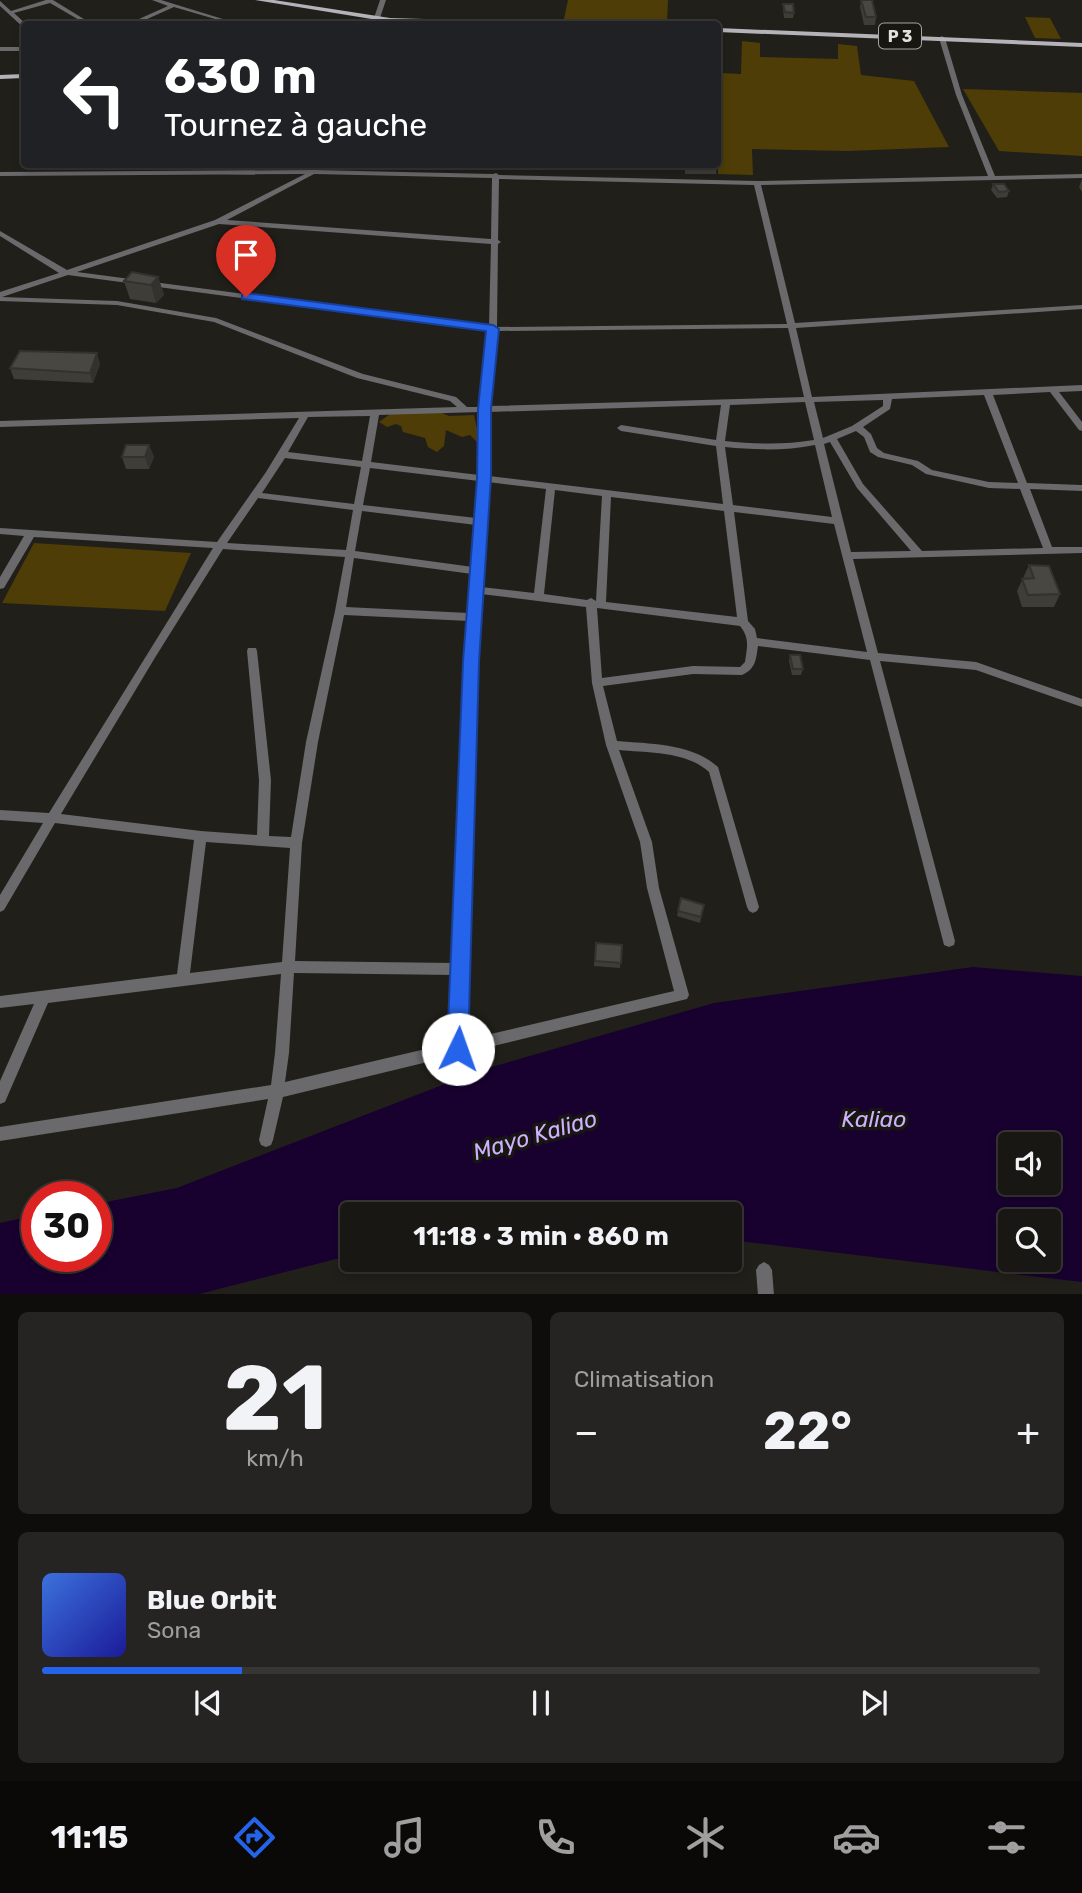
<!DOCTYPE html>
<html lang="fr">
<meta charset="utf-8">
<style>
body{margin:0;font-family:Rubik,sans-serif;background:#262422;color:#f1f3f6;height:100vh;display:flex;flex-direction:column;font-size:26px;white-space:nowrap}
*{box-sizing:border-box;margin:0}
p{font-size:23px;color:#9f9fa0}
.icon{flex:none;width:38px;height:38px;fill:none;stroke:currentColor;stroke-width:2;stroke-linecap:round;stroke-linejoin:round}
.map{position:relative;height:1294px;overflow:hidden}
.panel{display:flex;flex-direction:column;gap:18px;padding:18px;background:#0e0d0b;flex:1}
.panel>*{flex:none}
.guide{position:absolute;left:21px;top:21px;width:700px;height:147px;border-radius:7px;box-shadow:0 4px 10px #0003,0 0 0 2px #373634;background:#202124;color:#fff;overflow:hidden}
.fabs{position:absolute;left:998px;top:1132px;display:grid;gap:14px}
.fabs a{display:grid;place-items:center;width:63px;height:63px;border-radius:7px;background:#191714;box-shadow:0 4px 10px #0003,0 0 0 2px #373634;font-size:35px}
.speed{position:absolute;left:21px;top:1181px;display:flex;gap:14px;font-size:35px;font-weight:700;text-align:center}
.speed>*{display:grid;place-content:center;width:91px;height:91px;border-radius:50%;background:#191714;box-shadow:0 4px 10px #0003,0 0 0 2px #373634;line-height:1}
.speed .limit{border:10px solid #d22;background:#fff;color:#111}
.pin{position:absolute;display:grid;place-items:center;width:60px;height:60px;color:#fff;margin:-72px -30px;border-radius:50% 50% 50% 0;rotate:-45deg;box-shadow:0 0 7px #0007}
.pin .icon{rotate:45deg}
.me{position:absolute;width:77px;margin:-38px;rotate:3deg;stroke-linejoin:round;filter:drop-shadow(0 0 5px #0008)}
.turn{display:flex;align-items:center;gap:24px;height:147px;padding:0 28px;font-size:32px}
.turn .icon{width:91px;height:91px;stroke-width:2.5}
.turn b{display:block;font-size:49px;line-height:60px}
.big{font-size:52px;font-weight:700;line-height:1.1}
.panel .card{flex:1;display:flex;flex-direction:column;justify-content:center;gap:10px;min-width:0;padding:0 24px;border-radius:10px;background:#262422}
.panel .dial{align-items:center;gap:0}
.dial b{font-size:91px;line-height:1}
.song{display:flex;align-items:center;gap:21px}
.cover{width:84px;height:84px;border-radius:10px;background:linear-gradient(135deg,hsl(220 70% 55%),hsl(240 70% 35%))}
.played{height:7px;border-radius:4px;background:linear-gradient(90deg,#2563eb 20%,#373634 20%)}
.keys{display:flex;justify-content:space-around;direction:ltr}
.heat{display:flex;justify-content:space-between;align-items:center;font-size:38px;direction:ltr}
.panel .tiles{flex:1;display:grid;gap:18px;grid-template-columns:1fr 1fr}
.card:last-child{grid-column:span 2}
.trip{position:absolute;left:340px;top:1202px;width:402px;height:70px;border-radius:7px;background:#191714;box-shadow:0 4px 10px #0003,0 0 0 2px #373634;font-weight:700;line-height:70px;text-align:center}
.tab-bar{display:flex;height:112px;justify-content:space-around;align-items:center;background:#0a0908;color:#9f9fa0}
.tab-bar .icon{width:49px;height:49px}
.tab-bar .current{color:#2563eb}
.tab-bar b{font-size:32px;color:#f1f3f6}
.map>svg:first-child{display:block}
.green{fill:#4e3d06}
.water{fill:#18012f;fill-rule:evenodd}
.lines{fill:none;stroke-linecap:round;stroke-linejoin:round}
.minor{fill:#6a696b;fill-rule:evenodd}
.major{fill:#b5b3b9;fill-rule:evenodd}
.wall{fill:#3f3d38}
.shaded-wall{fill:#33322e}
.building{fill:#494741;stroke:#33322e;stroke-width:2}
.route{fill:#2563eb;stroke:#184099;stroke-width:2}
.labels{text-anchor:middle;dominant-baseline:central;stroke-width:7;stroke-linejoin:round;paint-order:stroke}
.shield{fill:#181611;stroke:#a6a5a0;stroke-width:2}
.shield-label{font-size:16px;font-weight:bold;fill:#e3e2de}
.near-water-label{font-size:23px;font-style:italic;fill:#ceb1fe;stroke:#181611}
</style>
<div class="map">
<svg width="1082" height="1295" viewBox="0 0 1082 1295">
<rect width="100%" height="100%" fill="#211f1a"/>
<path class="green" d="M568 0H668L667 23 564 19Z
M1025 17 1050 18 1061 39 1035 38Z
M742 41 760 43V57L838 59V44L857 46 861 75 914 81 949 147 848 151 752 149 753 175 718 174V73L741 74Z
M963 89 1082 93V156L999 151Z
M435 410 449 416 474 415 478 433 484 438 477 442 470 435 462 437 446 430 444 446 437 452 428 447 425 438 403 432 401 426 396 424 387 427 379 422 393 412Z
M34 543 191 553 165 611 2 603Z"/>
<path class="water" d="M973 967 1082 976V1282L730 1240V1214H352V1258L336 1259 199 1294H0V1223L37 1215V1256H96V1204L177 1188 481 1070 714 1003ZM1010 1144H1048V1183H1010ZM1010 1222H1048V1260H1010Z"/>
<g class="lines">
<path class="minor" d="M46 0H53L92 24H86L50 3 14 13 26 24 24 28 0 6V1L11 11Z
M152 0H161L239 24H232L174 7 136 24H129L130 23 168 6Z
M380 0H386L380 18 377 20 374 18Z
M942 36 945 38 962 95 995 176 1082 174V178L761 185 795 323 1082 305V309L796 328 812 397 1082 385V391L1059 392 1082 422V431L1079 430 1050 392 993 395 1027 483 1082 485V491L1030 489 1052 547H1082V553L853 559 878 653 976 662 1082 699V707L976 670 880 661 955 941 954 945 949 947 944 945 943 941 870 660 758 646C756 659 756 669 742 675L693 674 603 686 617 741C651 744 691 743 718 767L759 907 757 911 753 913 749 911 747 907 709 772C686 751 649 753 619 750L652 842 659 888 689 995 687 999 283 1097 273 1140 271 1145 266 1147 261 1145 259 1140 268 1099 0 1141V1127L271 1085 275 1053 281 974 48 1003 5 1102 0 1104V1081L34 1004 0 1008V996L177 974 194 840 55 823 4 910 0 912V895L43 823 0 820V810L49 813 213 548 34 537 4 588 0 589V577L24 536 0 534V528L217 542 266 472 299 418 0 427V421L457 407 450 401 357 378 214 322 117 305 0 301V292L59 273 0 236V231L67 270 215 220 305 174 0 176V172L314 170 493 174 496 173 499 175 757 181 988 176 956 95 939 38ZM314 174 492 178 491 239 227 220ZM499 179 754 185 787 324 497 327 498 244 501 242 498 240ZM219 224 491 244 489 326 77 272ZM68 275 489 331 481 407H467L456 397 363 374 216 318 117 301 2 297ZM788 328 804 397 490 406 497 331ZM984 395 1018 483 989 482 932 470 918 461 884 453 877 448 871 434 863 427 890 409 892 399ZM883 400V406L852 426 823 438 814 402ZM805 402 814 440C784 445 755 444 725 441L730 405ZM721 405 716 440 621 425 617 428 621 431 716 446 723 504 489 476V412ZM481 412 479 475 371 462 379 415ZM370 416 362 461 288 452 308 417ZM856 431 864 437 870 452 878 457 912 465 926 474 989 488 1020 489 1043 548 922 551 863 484 837 439ZM830 442 857 488 911 551 851 552 824 444ZM815 445 832 517 733 505 725 447C756 450 785 451 815 445ZM285 458 361 467 354 504 262 493ZM370 468 479 481 476 518 363 505ZM488 482 546 489 534 593 481 587ZM555 490 602 496 596 601 591 598 587 600 544 594ZM611 497 724 511 737 617 606 602ZM258 498 353 510 346 550 227 543ZM362 511 476 525 473 567 355 551ZM734 512 834 524 867 652 757 638 755 629 748 621ZM223 549 345 557 335 611 306 742 291 837 269 836 271 780 257 651 256 648H248L247 651 259 780 257 835 201 831 61 814 156 656ZM354 558 472 574 469 613 346 607ZM481 594 586 607 592 683 606 745 640 842 647 888 674 991 465 1040 476 662ZM597 608 740 626C750 638 747 648 745 662L740 667 693 666 602 678ZM344 615 469 621 466 662 454 963 295 961 302 843 318 742ZM206 842 290 848 282 962 190 973ZM294 973 454 975 451 1043 285 1082 289 1053Z
M0 47H24V51H0Z
M764 1262 769 1265 772 1270 774 1295H758L756 1270 759 1265Z"/>
<path class="major" d="M255 0H274L390 18 526 22 530 24 390 22Z
M718 28 1082 43V47L718 32Z
M24 74V78L0 79V75Z"/>
</g>
<path class="wall" d="M861 0 876 17 875 25H864L860 7Z
M783 4 794 13 793 18H784L783 9Z
M685 164H717L716 174H685Z
M1082 179V192L1079 187Z
M993 184 1009 191 1007 197 997 198 991 190Z
M158 277 164 295 156 303 130 299 124 281Z
M100 364 93 383 14 379 10 368Z
M149 445 154 457 149 469H126L122 457Z
M1029 565 1060 594 1054 607H1022L1017 591Z
M790 655 803 669 801 675H792L789 661Z
M681 898 704 905 700 923 677 916Z
M596 943 622 945 620 968 594 966Z"/>
<path class="shaded-wall" d="M158 277 164 295 156 303 151 285Z
M97 353 100 364 93 383 90 373Z
M149 445 154 457 149 469 145 457Z"/>
<path class="building" d="M861 0H872L876 17H866Z
M783 4H793L794 13 785 12Z
M993 184H1004L1009 191 999 192Z
M132 272 158 277 151 285 124 281Z
M20 351 97 353 90 373 10 368Z
M126 445H149L145 457H122Z
M1029 565 1049 566 1060 594 1028 595 1022 579 1034 578Z
M790 655H800L803 669H793Z
M681 898 704 905 701 917 678 911Z
M596 943 622 945 621 963 595 961Z"/>
<path class="route" d="M246 293 493 325 499 329 491 409V478L479 662 468 1049 465 1057 458 1060 450 1057 447 1049 463 662 477 478 478 409 486 331 242 299V294Z"/>
<g class="labels">
<rect class="shield" x="879" y="23.5" width="42" height="25" rx="5"/>
<g class="shield-label">
<text x="900" y="36">P 3</text>
</g>
<g class="near-water-label">
<text x="874" y="1119">Kaliao</text>
<text transform="translate(535 1135) rotate(-16)">Mayo Kaliao</text>
</g>
</g>
</svg>
<div class="fabs">
<a><svg class="icon" aria-label="sound" viewBox="0 0 24 24"><path d="M4 9h4l5-4v14l-5-4H4zM17 9q2 3 0 6"/></svg></a>
<a><svg class="icon" aria-label="search" viewBox="0 0 24 24"><circle cx="10" cy="10" r="6"/><path d="M15 15l6 6"/></svg></a>
</div>
<div class="speed"><div class="limit">30</div></div>
<div class="pin" style="left:246px;top:297px;background:#d93025"><svg class="icon" aria-label="arrive" viewBox="0 0 24 24"><path d="M6 21V4h12l-3 4 3 4H6"/></svg></div>
<svg class="me" style="left:458px;top:1049px" viewBox="-20 -20 40 40"><circle r="19" fill="#fff"/><path d="M0-13L10 11 0 6-10 11z" fill="#2563eb"/></svg>
<div class="trip">11:18 · 3 min · 860 m</div>
<div class="guide">
<div class="turn"><svg class="icon" aria-label="left" viewBox="0 0 24 24"><path d="M17 20v-9H6M10 6l-5 5 5 5"/></svg><div><b>630 m</b>Tournez à gauche</div></div>
</div>
</div>
<section class="panel">
<div class="tiles">
<div class="card dial"><b>21</b><p>km/h</p></div>
<div class="card"><p>Climatisation</p>
<div class="heat"><a>−</a><b class="big">22°</b><a>+</a></div>
</div>
<div class="card">
<div class="song"><i class="cover"></i><div><b>Blue Orbit</b><p>Sona</p></div></div>
<div class="played"></div>
<div class="keys"><svg class="icon" aria-label="previous" viewBox="0 0 24 24"><path d="M18 5L8 12l10 7zM5 5v14"/></svg><svg class="icon" aria-label="pause" viewBox="0 0 24 24"><path d="M8 5v14M16 5v14"/></svg><svg class="icon" aria-label="next" viewBox="0 0 24 24"><path d="M6 5l10 7-10 7zM19 5v14"/></svg></div>
</div>
</div>
</section>
<nav class="tab-bar">
<b>11:15</b>
<svg class="icon current" aria-label="directions" viewBox="0 0 24 24"><path d="M12 3l9 9-9 9-9-9zM9 14v-3h6M13 9l2 2-2 2"/></svg>
<svg class="icon" aria-label="music" viewBox="0 0 24 24"><path d="M9 18V5l10-2v13"/><circle cx="6" cy="18" r="3"/><circle cx="16" cy="16" r="3"/></svg>
<svg class="icon" aria-label="phone" viewBox="0 0 24 24"><path d="M5 4h4l2 5-3 2q2 4 5 5l2-3 5 2v4C11 20 4 13 5 4z"/></svg>
<svg class="icon" aria-label="climate" viewBox="0 0 24 24"><path d="M12 3v18M4 7l16 10M4 17L20 7"/></svg>
<svg class="icon" aria-label="car" viewBox="0 0 24 24"><path d="M5 17H2v-5l4-1 3-4h7l3 4 3 1v5h-3M9 17h6M6 11h13"/><circle cx="7" cy="17" r="2"/><circle cx="17" cy="17" r="2"/></svg>
<svg class="icon" aria-label="filters" viewBox="0 0 24 24"><path d="M4 7h16M4 17h16"/><circle cx="9" cy="7" r="2"/><circle cx="15" cy="17" r="2"/></svg>
</nav>
